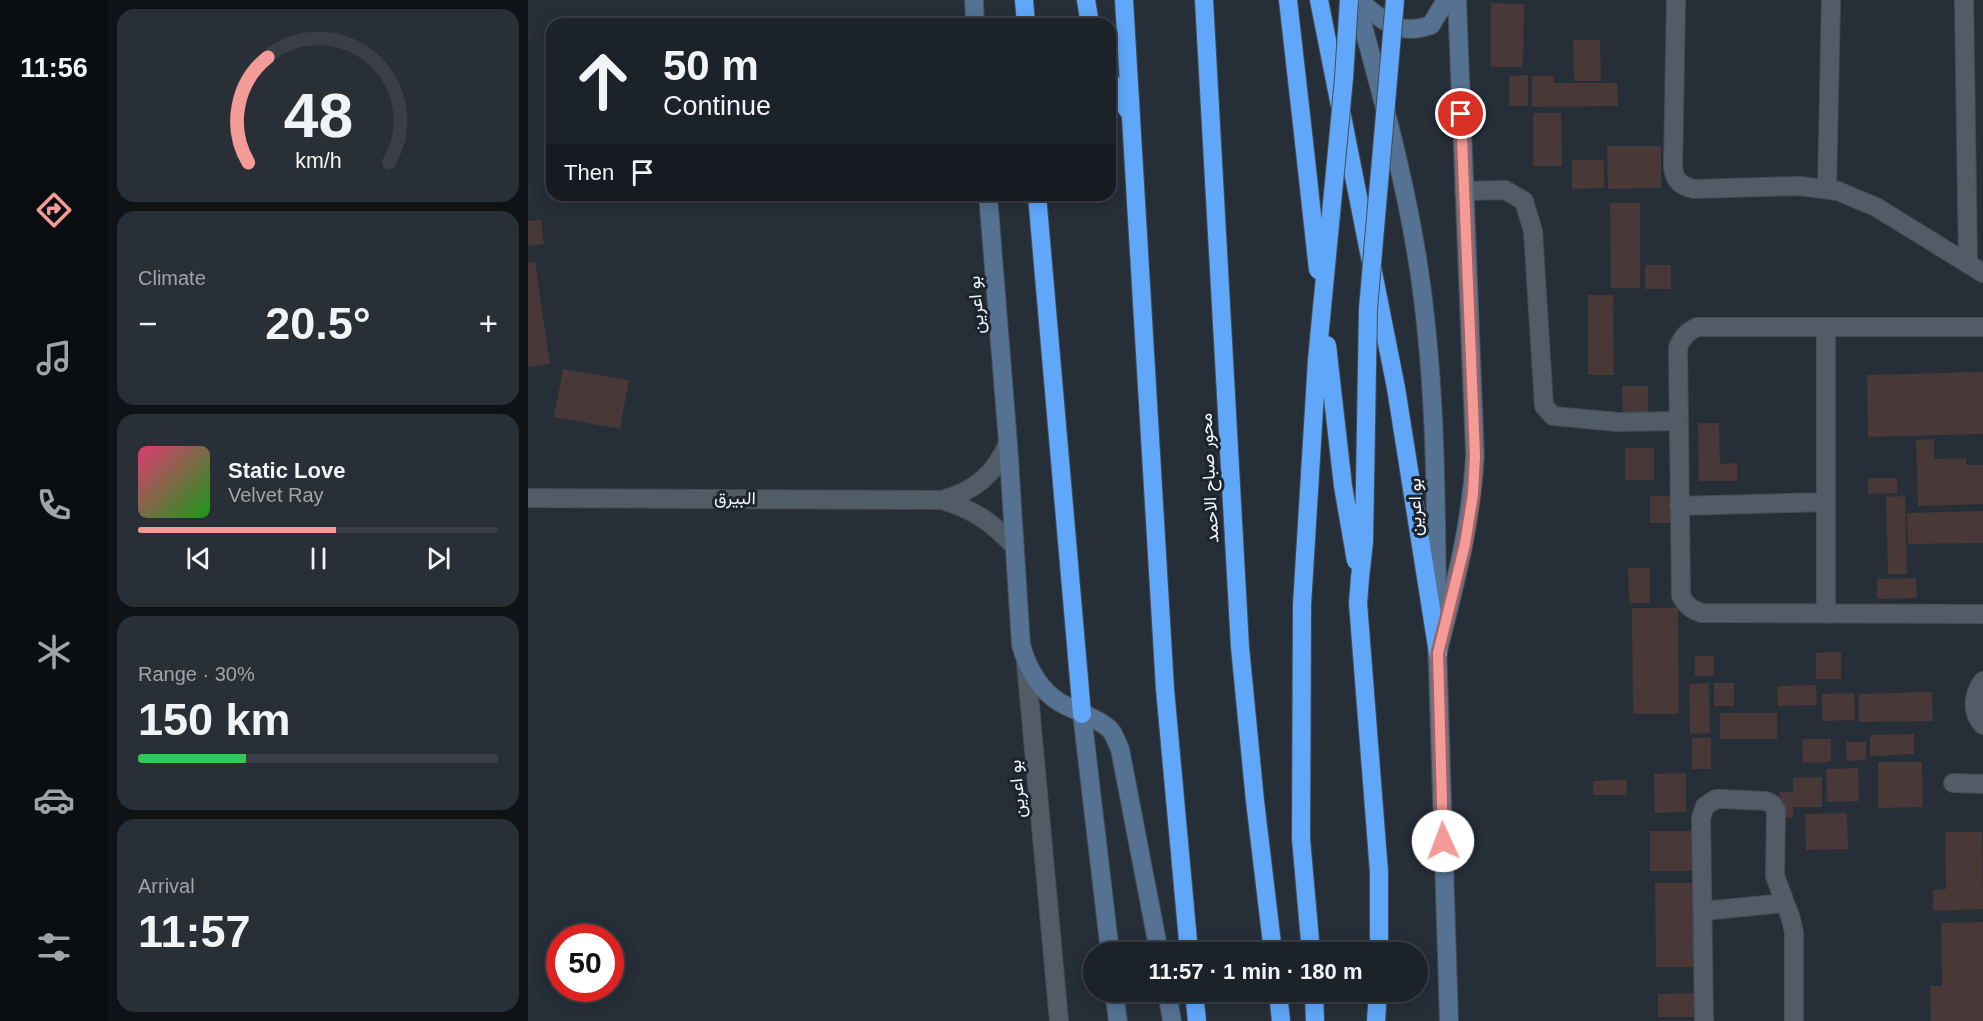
<!DOCTYPE html>
<meta charset="utf-8">
<style>
body{margin:0;font-family:Arial,Vazirmatn,sans-serif;background:#292f36;color:#f1f3f6;height:100vh;display:flex;flex-direction:column;font-size:22px;white-space:nowrap}
*{box-sizing:border-box;margin:0}
p{font-size:20px;color:#a0a4a8}
.icon{flex:none;width:33px;height:33px;fill:none;stroke:currentColor;stroke-width:2;stroke-linecap:round;stroke-linejoin:round}
.map{position:relative;flex:1;overflow:hidden}
.details{display:flex;flex-direction:column;gap:9px;padding:9px;background:#0f1317;width:420px}
.details>*{flex:none}
.hud{position:absolute;left:18px;top:18px;width:570px;height:183px;border-radius:18px;box-shadow:0 3px 15px #0003,0 0 0 2px #3a3f47;background:#1c222a;color:#f1f3f6;overflow:hidden}
.speed{position:absolute;left:18px;top:924px;display:flex;gap:12px;font-size:30px;font-weight:700;text-align:center}
.speed>*{display:grid;place-content:center;width:78px;height:78px;border-radius:50%;background:#1c222a;box-shadow:0 3px 15px #0003,0 0 0 2px #3a3f47;line-height:1}
.speed .limit{border:9px solid #d22;background:#fff;color:#111}
.pin{position:absolute;display:grid;place-items:center;width:51px;height:51px;color:#fff;margin:-26px;border:3px solid #fff;border-radius:50%;box-shadow:0 2px 6px #0007}
.me{position:absolute;width:66px;margin:-33px;rotate:358deg;stroke-linejoin:round;filter:drop-shadow(0 0 4px #0008)}
.turn{display:flex;align-items:center;gap:21px;height:126px;padding:0 18px;font-size:27px}
.turn .icon{width:78px;height:78px;stroke-width:2.5}
.turn b{display:block;font-size:42px;line-height:51px}
.then{display:flex;align-items:center;height:57px;padding:0 18px;background:#0003;gap:12px;font-size:22px}
.big{font-size:45px;font-weight:600;line-height:1.1}
.details .widget{flex:1;display:flex;flex-direction:column;justify-content:center;gap:9px;min-width:0;padding:0 21px;border-radius:18px;background:#292f36}
.details .dial{align-items:center;gap:0}
.dial svg{height:156px;overflow:visible;fill:none;stroke:#3a3f47;stroke-width:7;stroke-linecap:round;text-anchor:middle}
.dial text{fill:#f1f3f6;stroke:none}
.song{display:flex;align-items:center;gap:18px}
.cover{width:72px;height:72px;border-radius:9px;background:linear-gradient(135deg,hsl(340 70% 55%),hsl(120 70% 35%))}
.played{height:6px;border-radius:3px;background:linear-gradient(90deg,#f59b97 55%,#3a3f47 55%)}
.keys{display:flex;justify-content:space-around;direction:ltr}
.heat{display:flex;justify-content:space-between;align-items:center;font-size:33px;direction:ltr}
.charge{height:9px;border-radius:4px;background:linear-gradient(90deg,#34c759 30%,#3a3f47 0)}
.trip{position:absolute;left:555px;top:942px;width:345px;height:60px;border-radius:30px;background:#1c222a;box-shadow:0 3px 15px #0003,0 0 0 2px #3a3f47;font-weight:600;line-height:60px;text-align:center}
main{display:flex;flex:1;min-height:0}
.tabs{display:flex;flex-direction:column;width:108px;justify-content:space-around;align-items:center;background:#0b0e11;color:#a0a4a8}
.tabs .icon{width:42px;height:42px}
.tabs .on{color:#f59b97}
.tabs b{font-size:27px;color:#f1f3f6}
.map>svg:first-child{display:block}
.building{fill:#483837}
.lines{fill:none;stroke-linecap:round;stroke-linejoin:round}
.street-casing{stroke:#454c54;stroke-width:20}
.secondary-casing{stroke:#454c54;stroke-width:20}
.highway-casing{stroke:#454c54;stroke-width:20}
.street{stroke:#525c67;stroke-width:18}
.secondary{stroke:#567293;stroke-width:18}
.highway{stroke:#60a7fa;stroke-width:18}
.highway-bridge-casing{stroke:#454c54;stroke-width:20;stroke-linecap:butt}
.highway-bridge{stroke:#60a7fa;stroke-width:18}
.route-casing{stroke:#9f6562;stroke-width:15}
.route{stroke:#f59b97;stroke-width:10}
.labels{text-anchor:middle;dominant-baseline:central;stroke-width:6;stroke-linejoin:round;paint-order:stroke}
.street-label{font-size:18px;fill:#f0f5fc;stroke:#1c242e}
</style>
<main>
<nav class="tabs">
<b>11:56</b>
<svg class="icon on" aria-label="directions" viewBox="0 0 24 24"><path d="M12 3l9 9-9 9-9-9zM9 14v-3h6M13 9l2 2-2 2"/></svg>
<svg class="icon" aria-label="music" viewBox="0 0 24 24"><path d="M9 18V5l10-2v13"/><circle cx="6" cy="18" r="3"/><circle cx="16" cy="16" r="3"/></svg>
<svg class="icon" aria-label="phone" viewBox="0 0 24 24"><path d="M5 4h4l2 5-3 2q2 4 5 5l2-3 5 2v4C11 20 4 13 5 4z"/></svg>
<svg class="icon" aria-label="climate" viewBox="0 0 24 24"><path d="M12 3v18M4 7l16 10M4 17L20 7"/></svg>
<svg class="icon" aria-label="car" viewBox="0 0 24 24"><path d="M5 17H2v-5l4-1 3-4h7l3 4 3 1v5h-3M9 17h6M6 11h13"/><circle cx="7" cy="17" r="2"/><circle cx="17" cy="17" r="2"/></svg>
<svg class="icon" aria-label="filters" viewBox="0 0 24 24"><path d="M4 7h16M4 17h16"/><circle cx="9" cy="7" r="2"/><circle cx="15" cy="17" r="2"/></svg>
</nav>
<section class="details">
<div class="widget dial"><svg viewBox="0 0 100 80">
<path d="M14 69A42 42 0 1 1 86 69"/>
<path d="M14 69A42 42 0 0 1 24 15" stroke="#f59b97"/>
<text x="50" y="56" font-size="32" font-weight="700">48</text>
<text x="50" y="72" font-size="11">km/h</text>
</svg></div>
<div class="widget"><p>Climate</p>
<div class="heat"><a>−</a><b class="big">20.5°</b><a>+</a></div>
</div>
<div class="widget">
<div class="song"><i class="cover"></i><div><b>Static Love</b><p>Velvet Ray</p></div></div>
<div class="played"></div>
<div class="keys"><svg class="icon" aria-label="previous" viewBox="0 0 24 24"><path d="M18 5L8 12l10 7zM5 5v14"/></svg><svg class="icon" aria-label="pause" viewBox="0 0 24 24"><path d="M8 5v14M16 5v14"/></svg><svg class="icon" aria-label="next" viewBox="0 0 24 24"><path d="M6 5l10 7-10 7zM19 5v14"/></svg></div>
</div>
<div class="widget"><p>Range · 30%</p><b class="big">150 km</b><div class="charge"></div></div>
<div class="widget"><p>Arrival</p><b class="big">11:57</b></div>
</section>
<div class="map">
<svg width="1455" height="1021" viewBox="0 0 1455 1021">
<rect width="100%" height="100%" fill="#262e38"/>
<path class="building" d="M963 3 996 4 995 67H963Z
M1045 40H1072L1073 81H1046Z
M1000 75V106H981V76Z
M1004 76H1026V83H1089L1090 106 1004 107Z
M1005 113H1033L1034 166H1005Z
M1079 146H1133V188L1080 189Z
M1044 160H1076V188L1044 189Z
M1082 203H1112V288H1083Z
M13 220 16 244 0 246V221Z
M7 262 22 364 0 367V263Z
M1117 265H1143V289H1117Z
M1060 295H1085L1086 375H1060Z
M35 369 101 380 92 429 26 417Z
M1455 372V434L1340 437 1339 375Z
M1094 386H1120V421L1095 422Z
M1170 423H1191L1192 464 1209 463V481H1171Z
M1406 439V459L1438 458V465H1455V504L1390 506 1388 440Z
M1097 448H1126V480H1097Z
M1340 478H1369V493L1340 494Z
M1122 496H1145V523H1122Z
M1377 496 1379 574H1360L1358 497Z
M1455 511V543L1380 544 1379 513Z
M1100 568H1122V603H1101Z
M1388 578 1389 598 1349 599V579Z
M1104 608H1150L1151 714H1105Z
M1313 652V679H1288V653Z
M1167 656H1186V676H1167Z
M1181 683 1182 733 1162 734 1161 684Z
M1186 683H1206V706H1186Z
M1288 685 1289 705 1250 706 1249 686Z
M1404 692 1405 721 1331 722V694Z
M1326 693 1327 720 1294 721V694Z
M1192 713H1249V739H1192Z
M1386 734V754L1342 756V735Z
M1164 738H1183V769H1164Z
M1274 739H1303V762L1275 763Z
M1318 742H1338V760L1319 761Z
M1350 762H1394L1395 807 1350 808Z
M1330 768 1331 801 1299 802 1298 769Z
M1158 773V812L1127 813 1126 774Z
M1294 777V807H1265V818H1252L1251 792H1265V778Z
M1099 780V795H1065V781Z
M1319 813 1320 849 1278 850 1277 814Z
M1122 831H1166L1167 871H1122Z
M1417 832H1454L1455 909 1405 911V890L1418 889Z
M1127 883H1168L1169 967H1128Z
M1455 922V1021H1403L1402 986H1414L1413 923Z
M1169 993V1017H1130V994Z"/>
<g class="lines">
<defs>
<path id="street" d="M1148 0 1145 166C1146 180 1152 186 1166 189L1272 186 1310 191 1348 207 1455 273
M1436 0 1440 264
M1299 189 1303 0
M936 191 977 190 996 201 1005 231 1016 406 1025 416 1090 422 1151 421
M1298 327V614
M1455 327H1169C1159 332 1154 337 1150 348L1153 596C1158 605 1163 610 1174 613L1455 614
M0 498 414 500C447 491 467 474 480 443
M414 500C446 510 464 522 486 546
M1151 506 1298 502
M498 663 531 1021
M1455 681C1445 694 1443 712 1455 725
M1425 783 1455 784
M1175 911 1257 903
M1176 1021 1173 818 1177 806 1188 799H1194L1238 801 1244 804 1248 810 1247 876 1263 919 1266 933V1021"/>
<path id="secondary" d="M446 0 447 24
M828 0C851 85 875 170 889 257 908 374 908 493 909 611
M830 0C855 20 869 37 903 25L918 0
M460 195 480 443 493 645C499 666 511 689 531 702 546 711 574 719 584 732 587 737 589 743 592 749L631 952
M909 639 921 1021
M910 651C927 584 943 526 947 456L929 0
M554 714 582 952
M586 992 590 1021
M639 992 644 1021"/>
<path id="highway" d="M496 0 498 24
M558 0 562 24
M596 0 637 689 661 952
M676 0 712 647 727 801 745 952
M760 0 776 142
M791 0 868 388 910 653
M582 80 601 112
M509 195 554 714
M832 578 830 603 851 872V952
M666 992 669 1021
M750 992 753 1021
M786 992 787 1021
M848 1021 850 992"/>
</defs>
<use href="#street" class="street-casing"/>
<use href="#secondary" class="secondary-casing"/>
<use href="#highway" class="highway-casing"/>
<use href="#street" class="street"/>
<use href="#secondary" class="secondary"/>
<use href="#highway" class="highway"/>
<defs>
<path id="highway-bridge" d="M776 142 790 270
M799 345 815 486 828 561
M832 578 836 541 840 309 867 0
M783 952 773 839 774 605 789 360 816 78 821 0"/>
</defs>
<use href="#highway-bridge" class="highway-bridge-casing"/>
<use href="#highway-bridge" class="highway-bridge"/>
</g>
<g class="lines">
<defs>
<path id="route" d="M915 841 910 653 937 544 945 494 947 456 933 114"/>
</defs>
<use href="#route" class="route-casing"/>
<use href="#route" class="route"/>
</g>
<g class="labels">
<g class="street-label">
<text transform="translate(448 305) rotate(-95)">بو اعرين</text>
<text transform="translate(681 478) rotate(-93)">محور صباح الاحمد</text>
<text transform="translate(207 498) rotate(1)">البيرق</text>
<text transform="translate(887 507) rotate(-91)">بو اعرين</text>
<text transform="translate(489 789) rotate(-95)">بو اعرين</text>
</g>
</g>
</svg>
<div class="speed"><div class="limit">50</div></div>
<div class="pin" style="left:933px;top:114px;background:#d93025"><svg class="icon" aria-label="arrive" viewBox="0 0 24 24"><path d="M6 21V4h12l-3 4 3 4H6"/></svg></div>
<svg class="me" style="left:915px;top:841px" viewBox="-20 -20 40 40"><circle r="19" fill="#fff"/><path d="M0-13L10 11 0 6-10 11z" fill="#f59b97"/></svg>
<div class="trip">11:57 · 1 min · 180 m</div>
<div class="hud">
<div class="turn"><svg class="icon" aria-label="ahead" viewBox="0 0 24 24"><path d="M12 20V5M6 11l6-6 6 6"/></svg><div><b>50 m</b>Continue</div></div>
<div class="then">Then<svg class="icon" aria-label="arrive" viewBox="0 0 24 24"><path d="M6 21V4h12l-3 4 3 4H6"/></svg></div>
</div>
</div>
</main>
